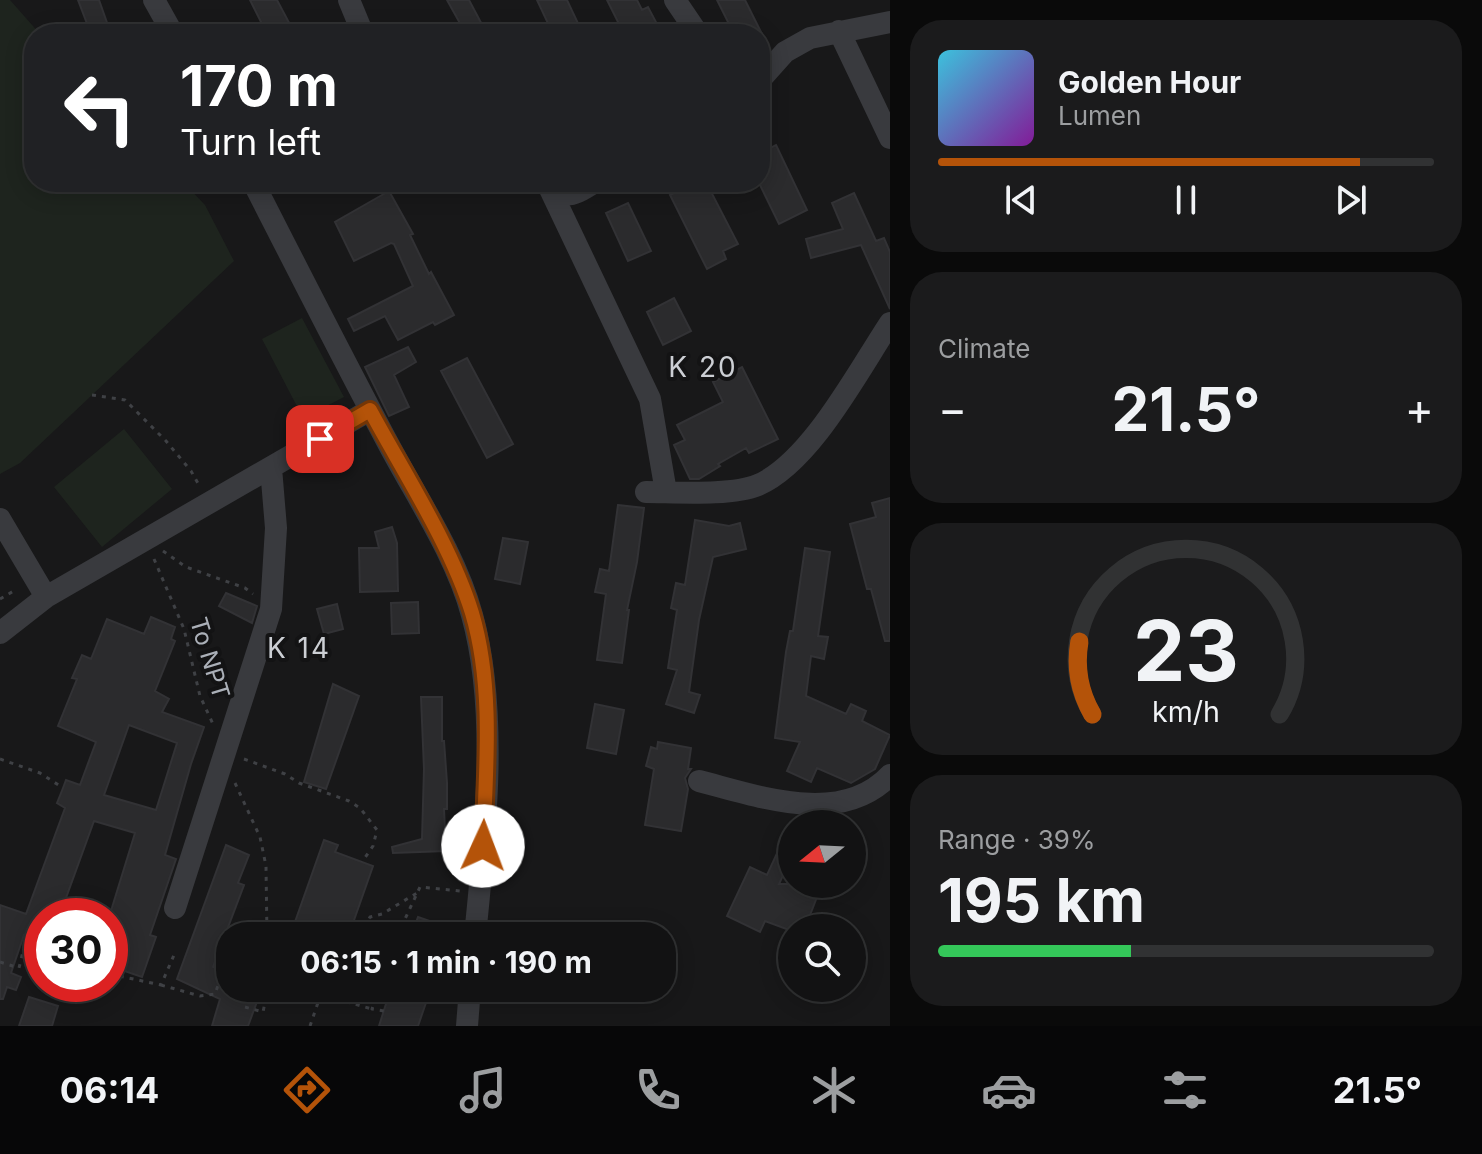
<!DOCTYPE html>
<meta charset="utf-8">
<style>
body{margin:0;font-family:Inter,sans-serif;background:#1b1b1c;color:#f1f3f6;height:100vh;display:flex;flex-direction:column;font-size:30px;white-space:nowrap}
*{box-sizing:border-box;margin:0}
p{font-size:26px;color:#9c9ea0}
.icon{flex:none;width:44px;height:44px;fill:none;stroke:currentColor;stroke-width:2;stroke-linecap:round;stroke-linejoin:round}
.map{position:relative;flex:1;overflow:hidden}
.panel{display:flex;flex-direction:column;gap:20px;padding:20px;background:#0a0a0a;width:592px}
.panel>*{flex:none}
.banner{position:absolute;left:24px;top:24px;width:746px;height:168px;border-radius:32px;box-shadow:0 4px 20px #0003,0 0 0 2px #313233;background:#202124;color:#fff;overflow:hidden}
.needle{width:52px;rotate:252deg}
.tools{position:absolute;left:778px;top:810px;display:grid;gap:16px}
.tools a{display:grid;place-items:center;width:88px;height:88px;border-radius:50%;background:#121213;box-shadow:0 4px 20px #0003,0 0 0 2px #313233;font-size:40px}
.speed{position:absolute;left:24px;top:898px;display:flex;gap:16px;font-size:40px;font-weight:700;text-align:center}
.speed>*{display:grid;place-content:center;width:104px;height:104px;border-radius:50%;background:#121213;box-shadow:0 4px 20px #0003,0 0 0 2px #313233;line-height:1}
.speed .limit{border:12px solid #d22;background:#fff;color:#111}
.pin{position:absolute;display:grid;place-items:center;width:68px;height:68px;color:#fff;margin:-34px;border-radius:16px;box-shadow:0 4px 12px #0006}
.me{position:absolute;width:88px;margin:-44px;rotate:2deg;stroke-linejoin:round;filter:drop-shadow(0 0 6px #0008)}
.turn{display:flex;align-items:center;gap:28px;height:168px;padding:0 24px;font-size:36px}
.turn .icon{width:104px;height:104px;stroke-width:2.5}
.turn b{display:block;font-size:56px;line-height:68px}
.big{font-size:60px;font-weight:700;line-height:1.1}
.panel .widget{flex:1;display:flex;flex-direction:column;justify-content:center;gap:12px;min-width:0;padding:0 28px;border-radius:32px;background:#1b1b1c}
.panel .dial{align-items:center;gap:0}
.dial svg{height:208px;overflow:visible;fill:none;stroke:#313233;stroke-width:7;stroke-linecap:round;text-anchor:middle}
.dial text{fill:#f1f3f6;stroke:none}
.song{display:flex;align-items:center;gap:24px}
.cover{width:96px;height:96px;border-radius:12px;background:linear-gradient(135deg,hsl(190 70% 55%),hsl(290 70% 35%))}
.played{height:8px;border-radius:4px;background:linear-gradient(90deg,#b45309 85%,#313233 85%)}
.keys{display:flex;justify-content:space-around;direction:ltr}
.heat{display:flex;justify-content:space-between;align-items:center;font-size:44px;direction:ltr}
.charge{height:12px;border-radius:6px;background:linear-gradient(90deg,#34c759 39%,#313233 0)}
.trip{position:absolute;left:216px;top:922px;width:460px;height:80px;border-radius:32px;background:#121213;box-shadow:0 4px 20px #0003,0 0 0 2px #313233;font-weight:700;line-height:80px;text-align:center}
.menu{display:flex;height:128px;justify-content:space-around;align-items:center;background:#070708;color:#9c9ea0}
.menu .icon{width:56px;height:56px}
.menu .selected{color:#b45309}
.menu b{font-size:36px;color:#f1f3f6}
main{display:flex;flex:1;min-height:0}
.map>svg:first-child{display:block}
.green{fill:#1e241e}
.building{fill:#2b2b2d;stroke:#323235;stroke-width:2;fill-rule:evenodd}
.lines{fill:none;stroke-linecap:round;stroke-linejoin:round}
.path{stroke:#3f4145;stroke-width:3;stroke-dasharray:4 6;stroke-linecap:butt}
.minor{stroke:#393a3e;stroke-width:22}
.route-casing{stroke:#753606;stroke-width:20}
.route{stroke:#b45309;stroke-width:14}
.labels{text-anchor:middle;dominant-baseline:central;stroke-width:8;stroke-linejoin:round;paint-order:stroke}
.street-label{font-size:24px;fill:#abb0b8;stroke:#131314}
.quarter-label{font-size:28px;letter-spacing:2px;fill:#cccfd4;stroke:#131314}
</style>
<main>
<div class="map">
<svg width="890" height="1026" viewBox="0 0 890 1026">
<rect width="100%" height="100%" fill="#181819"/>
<path class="green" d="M0 0H10L40 34H34V182H183L205 205 234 261 20 463 0 474Z
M302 318 344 397 303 418 262 339Z
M124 429 172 489 102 547 54 487Z"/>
<path class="building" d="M78 0H99L111 34H91Z
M250 0H277L295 34H267Z
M447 0H469L487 34H466Z
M537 0H567L583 34H553Z
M607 0H637L642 10 648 7 657 24 638 34H624Z
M717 0H745L762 34H734Z
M776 145 807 210 779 224 760 185V153Z
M695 182H706L738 244 723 251 726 259 707 269 670 195Z
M389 191 413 234 410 235 429 274 431 272 454 315 435 325 433 322 398 340 385 316 354 331 348 319 413 286 394 244 391 243 354 261 335 222Z
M854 193 876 241 884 238 890 252V309L861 245 811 258 806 239 843 229 832 203Z
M628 203 651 251 628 261 606 213Z
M674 298 691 331 663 345 647 312Z
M408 347 416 362 394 375 409 407 389 416 365 367Z
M467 358 513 444 487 458 441 371Z
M742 367 778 439 749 453 746 448 718 464 720 466 699 479H690L674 445 685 440 677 425 723 402 713 382Z
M890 498V641H885L871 589H867L850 524 876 517 872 503Z
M618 505 644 508 637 562 627 610H629L622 663 597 660 606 594 595 592 600 569 609 571Z
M695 520 729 526 740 523 746 549 713 557 699 620 689 692 700 695 694 713 666 704 677 670 668 668 677 610 671 608 676 583 685 585Z
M392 527 397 543 398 591 360 592 359 548H379L375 532Z
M503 538 528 542 520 584 495 579Z
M805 548 830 552 818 636 828 637 824 659 811 656 806 696 846 714 851 704 866 711 862 721 890 735 875 769 851 783 817 768 811 782 787 771 800 742 775 738 786 652 790 631H793Z
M226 593 257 606 252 623 219 606Z
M418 602 419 633 392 634 391 603Z
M337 604 343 629 324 634 317 609Z
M151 617 175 627 171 639 175 641 155 691 169 699 162 712 204 727 191 764 165 855 176 859 150 935 156 937 142 977 110 966V914V916H42V942L24 935 11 973 21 977 16 990 7 987 3 999H0V905L26 914 65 808 57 803 63 788 66 780 80 785 96 742 58 726 77 679 72 678 82 655 91 659 107 619 144 634ZM129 725 177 743 156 810 104 795ZM94 821 135 833 110 914 66 898Z
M333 684 359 696 326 789 304 782Z
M421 697H442V741H444L447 783V809H444L446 851 393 853 392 847 422 839 424 769Z
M595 704 624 710 616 754 587 748Z
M658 742 691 748 688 769H691L685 778 688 789 681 831 645 825 654 769 646 766 651 747 657 749Z
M792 821V856L779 884H822L805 928H792V931L765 921 760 932 727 916 750 867 767 875Z
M324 840 338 845 335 852 373 866 353 923 383 933 382 936H290Z
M226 845 249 855 238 883 244 885 213 967 230 973V988H251L261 991 248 1026H212L220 999 177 979Z
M418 917 461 932V936H421L412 933Z
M391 988H431L418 1026H379Z
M29 997 58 1006 52 1026H19Z"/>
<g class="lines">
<path class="path" d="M92 395 125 400 166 441 191 471 200 487
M163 551 186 567 245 588 253 594
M154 559 184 629 200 696 213 724
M0 599 17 589
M0 759 40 773 63 788
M244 759 285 774 299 783 349 801 360 808 377 830 373 846 362 862
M235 783 260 837 266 866 267 936
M364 927 370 917 382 914 417 893
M397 936 420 887 460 891
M0 962 19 968 24 947 42 953
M110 974 161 985 174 955
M161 985 200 996 215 994 222 974 230 963
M298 988 372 1009
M379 988 372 1009 384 1011
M331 997 334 988
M245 1007 263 1012 268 988
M310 1026 323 988"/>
<path class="minor" d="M154 0 173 34
M349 0 363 34
M675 0 698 34
M839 31 890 138
M760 80 785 52 810 38 890 22
M253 182C298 270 343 359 390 447 419 501 456 556 472 615 499 712 485 837 475 936
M545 182C562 203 576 194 595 182
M549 187 650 399 666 492
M646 492C675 492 732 496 758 485 811 462 858 371 890 323
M0 519 46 597
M0 633 46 597 370 410
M699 781C758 796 841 827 890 775
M175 908 271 609 276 528 271 468
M467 1026 470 988"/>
</g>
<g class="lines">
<defs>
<path id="route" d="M320 439 370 410C404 473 451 545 472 613 494 687 486 770 483 846"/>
</defs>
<use href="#route" class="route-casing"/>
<use href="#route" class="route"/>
</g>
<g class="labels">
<g class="street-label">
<text transform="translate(210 658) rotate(73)">To NPT</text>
</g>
<g class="quarter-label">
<text x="703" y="367">K 20</text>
<text x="299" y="648">K 14</text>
</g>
</g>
</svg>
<div class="tools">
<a><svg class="needle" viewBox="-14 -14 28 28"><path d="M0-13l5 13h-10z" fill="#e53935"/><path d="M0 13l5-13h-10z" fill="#9c9ea0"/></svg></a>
<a><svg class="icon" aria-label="search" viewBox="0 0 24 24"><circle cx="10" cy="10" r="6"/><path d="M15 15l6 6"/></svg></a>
</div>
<div class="speed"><div class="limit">30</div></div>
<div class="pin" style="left:320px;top:439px;background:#d93025"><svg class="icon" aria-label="arrive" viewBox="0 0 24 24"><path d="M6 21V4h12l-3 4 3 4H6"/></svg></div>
<svg class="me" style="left:483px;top:846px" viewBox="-20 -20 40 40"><circle r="19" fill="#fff"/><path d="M0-13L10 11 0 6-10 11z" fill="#b45309"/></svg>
<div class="trip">06:15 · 1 min · 190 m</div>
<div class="banner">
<div class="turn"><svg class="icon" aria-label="left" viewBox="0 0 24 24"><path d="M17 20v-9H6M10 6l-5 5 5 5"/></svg><div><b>170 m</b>Turn left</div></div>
</div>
</div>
<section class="panel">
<div class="widget">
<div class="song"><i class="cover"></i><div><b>Golden Hour</b><p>Lumen</p></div></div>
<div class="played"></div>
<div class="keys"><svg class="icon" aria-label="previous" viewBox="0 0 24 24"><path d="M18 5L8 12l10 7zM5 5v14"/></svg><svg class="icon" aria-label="pause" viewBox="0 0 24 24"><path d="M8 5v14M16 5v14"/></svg><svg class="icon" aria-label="next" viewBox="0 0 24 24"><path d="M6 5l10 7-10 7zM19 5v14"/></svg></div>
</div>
<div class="widget"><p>Climate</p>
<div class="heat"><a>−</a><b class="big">21.5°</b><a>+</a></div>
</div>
<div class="widget dial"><svg viewBox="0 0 100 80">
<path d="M14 69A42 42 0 1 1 86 69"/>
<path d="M14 69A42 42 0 0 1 9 41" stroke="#b45309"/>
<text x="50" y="56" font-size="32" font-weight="700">23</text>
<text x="50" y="72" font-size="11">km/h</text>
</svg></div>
<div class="widget"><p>Range · 39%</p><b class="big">195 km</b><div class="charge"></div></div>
</section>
</main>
<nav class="menu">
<b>06:14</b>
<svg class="icon selected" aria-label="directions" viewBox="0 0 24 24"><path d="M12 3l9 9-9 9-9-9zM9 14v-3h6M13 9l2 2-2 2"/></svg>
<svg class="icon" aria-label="music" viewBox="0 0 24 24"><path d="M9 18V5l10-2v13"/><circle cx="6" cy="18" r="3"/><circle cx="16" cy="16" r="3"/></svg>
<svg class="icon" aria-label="phone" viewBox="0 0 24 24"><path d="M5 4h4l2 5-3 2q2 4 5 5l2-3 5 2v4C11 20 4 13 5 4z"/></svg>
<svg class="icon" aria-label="climate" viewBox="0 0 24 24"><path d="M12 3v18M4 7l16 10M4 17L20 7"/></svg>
<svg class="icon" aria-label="car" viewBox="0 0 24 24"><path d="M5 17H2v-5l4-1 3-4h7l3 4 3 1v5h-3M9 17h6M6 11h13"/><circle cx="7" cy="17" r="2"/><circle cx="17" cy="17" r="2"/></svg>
<svg class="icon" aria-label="filters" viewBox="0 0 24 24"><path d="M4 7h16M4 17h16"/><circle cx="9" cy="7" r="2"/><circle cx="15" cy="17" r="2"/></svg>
<b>21.5°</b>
</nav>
